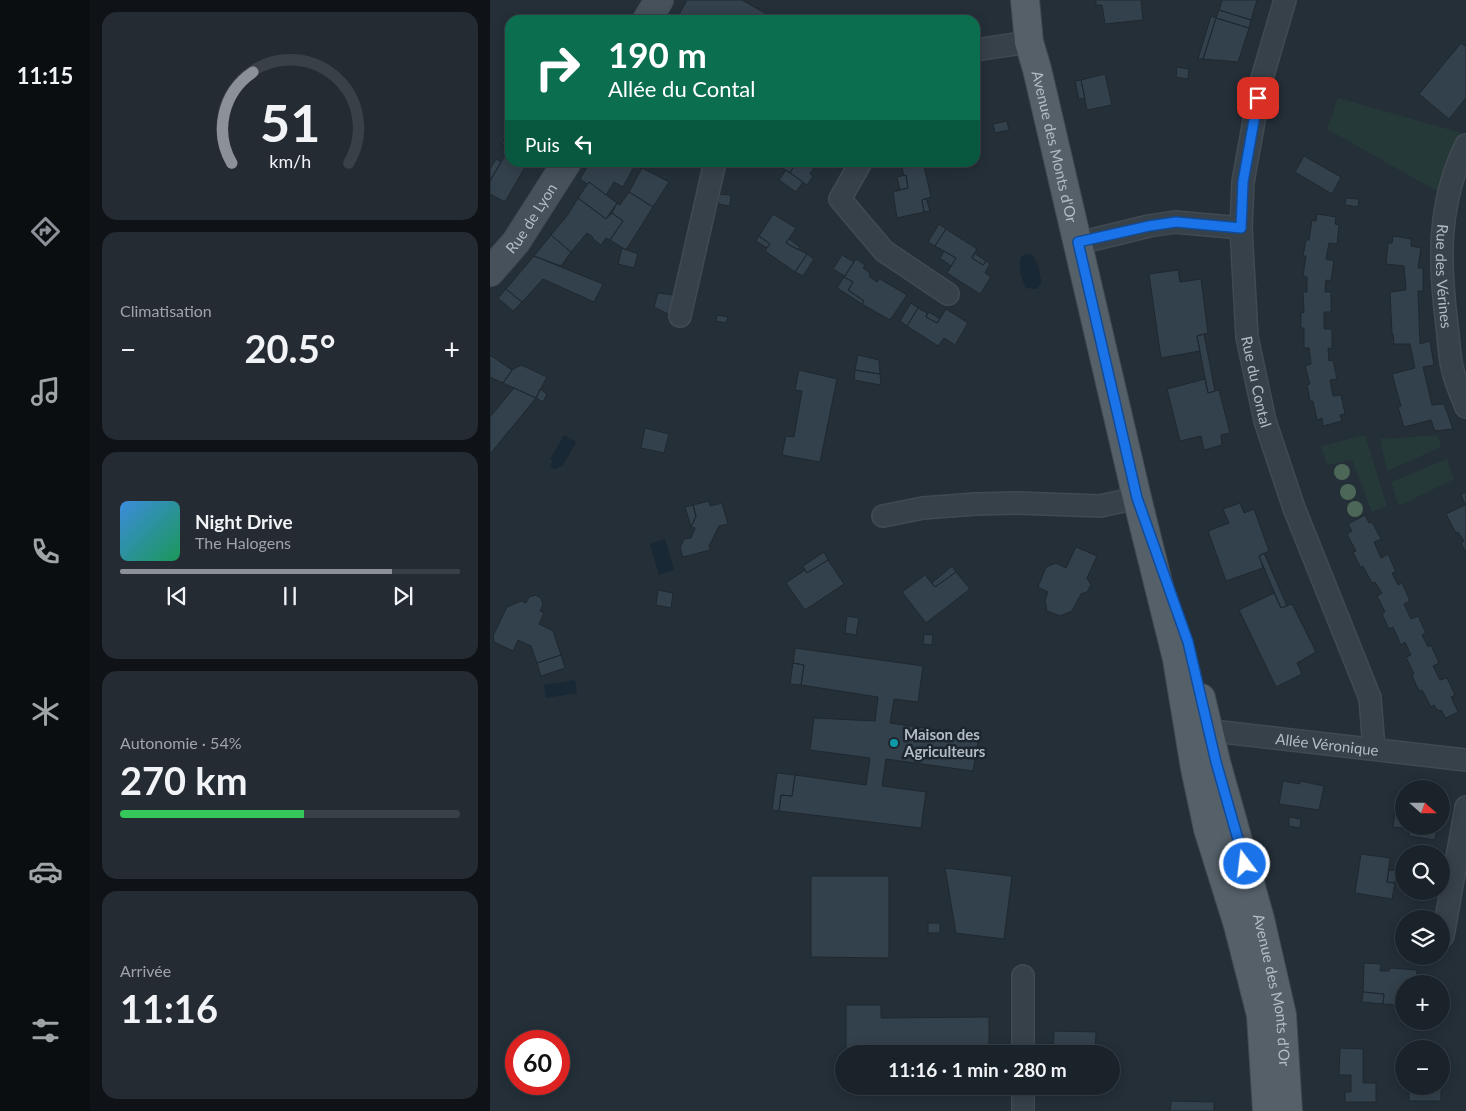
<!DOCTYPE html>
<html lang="fr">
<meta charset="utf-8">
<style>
body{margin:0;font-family:Lato,sans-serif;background:#242b32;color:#f1f3f6;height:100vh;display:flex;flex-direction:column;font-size:19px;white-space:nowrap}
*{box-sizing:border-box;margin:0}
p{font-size:16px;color:#a0a4a8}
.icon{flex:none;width:28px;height:28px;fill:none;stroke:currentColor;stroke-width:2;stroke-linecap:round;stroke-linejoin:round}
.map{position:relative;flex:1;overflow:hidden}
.details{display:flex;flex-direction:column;gap:12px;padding:12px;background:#0f1317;width:400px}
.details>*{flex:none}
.top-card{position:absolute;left:15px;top:15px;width:475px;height:152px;border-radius:15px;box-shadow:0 2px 12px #0003,0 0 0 1px #394047;background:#0b6e4f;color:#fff;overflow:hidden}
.needle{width:32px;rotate:111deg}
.fabs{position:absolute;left:905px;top:780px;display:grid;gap:10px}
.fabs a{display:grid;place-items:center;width:55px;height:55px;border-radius:50%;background:#1b232a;box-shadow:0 2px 12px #0003,0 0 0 1px #394047;font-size:25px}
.speed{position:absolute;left:15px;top:1030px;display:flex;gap:10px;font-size:25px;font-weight:700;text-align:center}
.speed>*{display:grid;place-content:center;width:65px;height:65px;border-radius:50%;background:#1b232a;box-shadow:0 2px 12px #0003,0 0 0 1px #394047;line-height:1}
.speed .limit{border:8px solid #d22;background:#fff;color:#111}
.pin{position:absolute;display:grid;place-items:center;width:42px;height:42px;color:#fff;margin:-21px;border-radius:10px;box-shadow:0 2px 8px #0006}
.me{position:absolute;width:55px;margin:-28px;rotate:345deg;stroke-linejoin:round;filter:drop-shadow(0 0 4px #0008)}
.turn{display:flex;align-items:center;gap:18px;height:105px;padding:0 20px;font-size:22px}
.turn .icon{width:65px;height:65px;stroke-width:2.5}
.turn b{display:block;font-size:35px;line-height:42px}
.then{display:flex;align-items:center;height:48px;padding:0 20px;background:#0003;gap:10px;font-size:19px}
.big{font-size:38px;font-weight:700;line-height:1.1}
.details .widget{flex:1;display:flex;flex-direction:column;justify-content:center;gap:8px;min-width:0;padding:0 18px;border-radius:15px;background:#242b32}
.details .dial{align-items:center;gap:0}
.dial svg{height:130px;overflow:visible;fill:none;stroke:#394047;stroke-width:7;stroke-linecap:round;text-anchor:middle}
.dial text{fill:#f1f3f6;stroke:none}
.song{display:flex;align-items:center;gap:15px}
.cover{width:60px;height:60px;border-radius:8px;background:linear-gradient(135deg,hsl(210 70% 55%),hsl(150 70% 35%))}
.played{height:5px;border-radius:2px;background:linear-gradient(90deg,#8c9099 80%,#394047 80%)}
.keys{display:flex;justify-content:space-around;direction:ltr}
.heat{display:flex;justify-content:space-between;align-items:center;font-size:28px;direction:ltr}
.charge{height:8px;border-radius:4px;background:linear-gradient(90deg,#34c759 54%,#394047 0)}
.trip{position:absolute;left:345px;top:1045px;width:285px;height:50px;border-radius:25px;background:#1b232a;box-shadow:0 2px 12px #0003,0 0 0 1px #394047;font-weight:700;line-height:50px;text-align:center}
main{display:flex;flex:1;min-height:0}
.tab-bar{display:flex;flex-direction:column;width:90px;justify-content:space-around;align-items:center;background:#0b0e11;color:#a0a4a8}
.tab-bar .icon{width:35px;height:35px}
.tab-bar .on{color:#8c9099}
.tab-bar b{font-size:22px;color:#f1f3f6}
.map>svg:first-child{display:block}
.green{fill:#263939}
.water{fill:#182835}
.building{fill:#33414c;stroke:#1f2830}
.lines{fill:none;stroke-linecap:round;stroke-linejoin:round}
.street-casing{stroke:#414a52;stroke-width:24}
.secondary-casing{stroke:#414a52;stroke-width:30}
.primary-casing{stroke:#414a52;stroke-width:30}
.street{stroke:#374149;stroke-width:21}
.secondary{stroke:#46515c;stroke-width:28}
.primary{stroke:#556069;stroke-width:28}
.tree{fill:#4c6757}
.route-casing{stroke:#114b97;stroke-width:12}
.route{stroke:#1a73e8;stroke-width:9}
.culture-dot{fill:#0f9aa8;stroke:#1d262e;stroke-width:2}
.labels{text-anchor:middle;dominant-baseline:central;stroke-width:5;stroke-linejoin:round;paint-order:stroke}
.street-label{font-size:15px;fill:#b2bcc5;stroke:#1d262e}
.poi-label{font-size:15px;font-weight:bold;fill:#b2bcc5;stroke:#1d262e;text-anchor:start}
</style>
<main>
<nav class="tab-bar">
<b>11:15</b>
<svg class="icon on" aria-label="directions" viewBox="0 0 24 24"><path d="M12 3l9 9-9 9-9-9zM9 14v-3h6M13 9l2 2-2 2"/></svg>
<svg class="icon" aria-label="music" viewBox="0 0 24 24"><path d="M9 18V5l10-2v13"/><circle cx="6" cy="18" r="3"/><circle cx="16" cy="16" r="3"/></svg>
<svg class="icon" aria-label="phone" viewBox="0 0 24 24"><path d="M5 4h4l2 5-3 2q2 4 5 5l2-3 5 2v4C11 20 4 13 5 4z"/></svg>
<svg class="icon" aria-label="climate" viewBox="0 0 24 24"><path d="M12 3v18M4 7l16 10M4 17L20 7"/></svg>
<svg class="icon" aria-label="car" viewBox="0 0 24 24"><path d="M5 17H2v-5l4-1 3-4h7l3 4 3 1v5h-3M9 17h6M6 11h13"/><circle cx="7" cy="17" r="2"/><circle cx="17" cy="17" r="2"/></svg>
<svg class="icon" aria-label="filters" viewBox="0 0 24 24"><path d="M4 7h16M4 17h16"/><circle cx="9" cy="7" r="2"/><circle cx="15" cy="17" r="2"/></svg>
</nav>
<section class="details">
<div class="widget dial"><svg viewBox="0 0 100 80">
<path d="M14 69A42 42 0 1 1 86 69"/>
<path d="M14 69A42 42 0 0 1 27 13" stroke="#8c9099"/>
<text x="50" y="56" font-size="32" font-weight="700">51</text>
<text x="50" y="72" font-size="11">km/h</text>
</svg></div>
<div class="widget"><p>Climatisation</p>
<div class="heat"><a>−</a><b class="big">20.5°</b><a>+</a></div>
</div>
<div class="widget">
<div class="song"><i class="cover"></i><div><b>Night Drive</b><p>The Halogens</p></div></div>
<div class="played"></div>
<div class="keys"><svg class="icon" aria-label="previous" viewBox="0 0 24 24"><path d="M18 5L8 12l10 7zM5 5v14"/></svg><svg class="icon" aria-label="pause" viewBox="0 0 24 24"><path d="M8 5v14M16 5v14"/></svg><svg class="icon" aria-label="next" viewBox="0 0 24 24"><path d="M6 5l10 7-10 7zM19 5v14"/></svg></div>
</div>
<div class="widget"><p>Autonomie · 54%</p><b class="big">270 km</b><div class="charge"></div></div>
<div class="widget"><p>Arrivée</p><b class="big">11:16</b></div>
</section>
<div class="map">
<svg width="976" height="1111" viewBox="0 0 976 1111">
<rect width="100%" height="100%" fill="#242f38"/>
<path class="green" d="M848 98 972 133 950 193 837 129Z
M875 435 897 506 882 512 862 460 837 465 831 446Z
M948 435 951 447 897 471 890 439Z
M957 459 964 479 909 506 901 482Z"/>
<path class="water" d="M535 254 542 255C547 259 551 275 551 283 550 286 548 287 546 289L536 288C531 280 528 266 531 257Z
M74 435 86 442 72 467 70 466 67 469H64L60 466 63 460 60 459Z
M175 539 184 570 169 575 160 544Z
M85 680 87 693 56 698 54 685Z"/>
<path class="building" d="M197 0H252L287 20H186Z
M606 0H651L653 20 615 24 612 5H606Z
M732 0H767L761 20 729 10Z
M729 10 761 20 759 28 726 18Z
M721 16 726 18 713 59H708Z
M726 18 759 28 748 62 713 59Z
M971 43 976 47V98L959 119 929 94Z
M687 67 699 69 698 79 686 77Z
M615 74 622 105 597 110 591 80Z
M591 80 595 98 589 99 585 81Z
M517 121 519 130 505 133 503 124Z
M20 129V147L12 144Z
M20 147V162H38L15 202 0 194V181Z
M814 156 851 177 842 194 805 172Z
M6 159 11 162 0 181V169Z
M100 162H141L145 165 133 187 124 182 116 195 99 182 97 184 90 179Z
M287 162H302L305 164 300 173 286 164Z
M302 162H327L320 174 323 176 317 185 300 173 305 164Z
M428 162H433L441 197 432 200 434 212 407 218 403 192 418 188 416 175 414 176 412 167Z
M152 168 179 182 163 207 139 192Z
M296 170 313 182 306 192 289 180Z
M416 175 418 188 410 190 407 177Z
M99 182 127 203 116 219 88 198Z
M139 192 163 207 136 250 120 240 133 221 122 213 127 203 130 205Z
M229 194 241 195 240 206 228 204Z
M88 198 116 219 122 213 133 221 120 240 116 238 111 245 102 238 103 237 97 233 81 252 61 235 77 216Z
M436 198 440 211 434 212 432 200Z
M856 198 869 199 868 207 855 205Z
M283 214 306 228 296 243 317 254 305 272 275 251 280 244 269 236Z
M827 214 846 217 845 224 849 225 847 244 839 243 836 259 844 261 841 281 836 280 835 292H841V312H834V329H842V349L838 348 839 361 843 360 847 379 840 380 843 396 851 395 855 414 850 415 852 421 833 426 832 418 827 420 823 401H820L817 385 820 384 815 366 821 364 819 348H814V328H811V312L814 313 813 292H817V277L813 276 816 256H813L816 240H819L822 220 826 221Z
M449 224 456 229 445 246 438 242Z
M456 229 487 249 482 258 493 265 496 261 500 264 495 273 501 277 490 294 457 273 466 258 445 246Z
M61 235 81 252 71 266 44 256Z
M269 236 280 244 277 248 266 241Z
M903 236 921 239V246L931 248 928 268H933V291H928L930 344 940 341 944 365 933 367 942 405 954 404 963 429 945 431 941 420 914 427 908 407 911 406 902 374 925 368 920 344H904L903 334 902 333 900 292 916 290 914 266 896 264 898 243H902Z
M299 239 310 247 308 250 296 243Z
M132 248 148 254 144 268 128 264Z
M454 251 466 258 461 266 450 258Z
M484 253 496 261 493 265 482 258Z
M317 254 324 259 313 276 305 272Z
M352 255 364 262 355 276 343 269Z
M44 256 113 284 104 302 53 279 32 302 16 289Z
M366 259 375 265 373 268 379 272 380 277 387 282 390 279 417 295 400 320 372 304 374 301 358 290 363 282 354 277Z
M688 270 690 282 711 279 718 333 707 336 710 351 671 358 659 274Z
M354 277 363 282 358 290 374 301 372 304 347 288Z
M16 289 32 302 23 311 8 298Z
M168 293 184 295 180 315 164 307Z
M421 303 428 308 417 326 410 321Z
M428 308 437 313 436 317 447 323 456 309 478 323 465 345 454 338 448 346 417 326Z
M439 312 450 319 447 323 436 317Z
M227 315 238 317 236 323 226 321Z
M714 334 725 391 718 393 707 336Z
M0 355 22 370 13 383 0 377Z
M368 355 389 360 390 374 365 370Z
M31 365 57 377 46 398 13 383 22 370Z
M309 370 347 379 330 462 292 455 296 436 304 437 312 391 305 390Z
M365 370 390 374 391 385 364 380Z
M715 379 718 393 729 390 740 433 731 435 732 445 714 450 711 436 690 441 677 389Z
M24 388 46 398 0 454V417Z
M50 389 57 394 53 402 46 398Z
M155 428 179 434 174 453 151 448Z
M976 492V553L971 543 974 541 968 532 966 533 956 514 975 505 971 494Z
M219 501 220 506 232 503 238 524 229 526 219 546 220 550 193 557 190 548 194 539 201 538 205 528 201 527 206 516 203 505Z
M750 503 754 513 764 509 779 551 769 556 773 568 736 581 718 531 739 523 733 509Z
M203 505 206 516 201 527 195 507Z
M875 515 879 523 882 522 891 539 884 542 891 558 898 554 906 572 902 573 908 585 912 583 920 601 914 604 921 619 928 616 936 633 932 635 938 647 941 645 949 663 943 666 950 680 957 678 965 695 961 697 968 712 956 718 951 710 948 711 944 705 941 707 932 690 929 691 922 675 924 674 916 657 921 655 915 642 911 645 903 627 899 629 892 614 895 612 887 596 892 593 885 582 882 583 873 566 871 568 863 552 866 551 857 534 862 531 858 524Z
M586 547 607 556 597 578 601 585 597 592 591 594 582 611 570 616 557 611 555 600 558 592 548 587 556 567 566 563 576 568Z
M334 552 338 560 317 573 313 566Z
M774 553 797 606 791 608 769 556Z
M338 560 354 584 315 610 296 583 315 570 317 573Z
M462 566 466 572 445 587 442 583Z
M466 572 480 589 436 623 412 592 435 575 445 587Z
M168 590 183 593 181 608 166 605Z
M784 593 791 608 802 604 826 652 807 663 812 674 786 687 749 610Z
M45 595 51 598 53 604 50 611 54 613 49 624 63 631 71 655 47 663 41 646 28 640 23 651 4 642 3 636 17 607 31 601 36 603 39 597Z
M357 616 369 618 366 635 355 633Z
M434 634 443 635 442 645 433 644Z
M305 648 433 666 428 702 404 699 400 723 489 736 483 771 396 759 392 786 436 792 431 828 289 811 291 795 302 796 305 775 376 785 380 758 320 750 324 718 385 721 388 697 311 685 314 665 303 663Z
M71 655 75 668 51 676 47 663Z
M303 663 314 665 311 685 300 684Z
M287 773 305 775 302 796 291 795 289 811 282 810Z
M793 781 810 784V781L834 786 829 810 789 804Z
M907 800 914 801V826H947L945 840 919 836 920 829 903 827Z
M799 817 811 819 810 828 799 826Z
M871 854 900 858 897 882 905 883 902 899 865 893Z
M455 868 522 876 514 939 466 933Z
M899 870 907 871 905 883 897 882Z
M321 876H399V958L321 957Z
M438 923H450V933H438Z
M874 963 891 964 890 971H899L900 968 927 970 926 984H914V1005L893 1004 894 994 873 992Z
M873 992 894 994 893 1004 872 1002Z
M356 1005H391V1018L499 1017V1054H356Z
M564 1031 606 1032 605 1054H563Z
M850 1048 873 1049V1083H886V1102H855V1092H861V1075H849Z
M357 1086H392V1088L357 1089Z
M925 1086H951V1101H919V1092H925Z
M681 1101 724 1102V1111H680Z"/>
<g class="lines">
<defs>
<g id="street">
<path id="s1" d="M795 0 771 82 753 182 751 228 757 337 775 421 804 508 880 698 884 749"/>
<path d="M485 50 539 42"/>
<path id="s2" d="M976 145C947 205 949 262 957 326 959 341 959 357 963 371 966 384 972 396 976 407"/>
<path d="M371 162 350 199 394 251 458 294"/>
<path d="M589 243 659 226 685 222 751 228"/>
<path d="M190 316 225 162"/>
<path d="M393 516 433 508 486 504 527 503 610 506 647 498"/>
<path id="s3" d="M706 729 976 760"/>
<path d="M953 936 976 807"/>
<path d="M533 1054V976"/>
<path d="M533 1111V1086"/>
</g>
<g id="secondary">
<path d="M157 20 169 0"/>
<path id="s4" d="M0 272 26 242 77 162"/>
</g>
<g id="primary">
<path id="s5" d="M535 0 539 42 547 69 647 498 687 659 705 768 718 829 748 925 771 1015 777 1111"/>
<path id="s6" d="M711 698 726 762 770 919 792 1015 798 1111"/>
</g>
</defs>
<use href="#street" class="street-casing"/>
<use href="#secondary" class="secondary-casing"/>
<use href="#primary" class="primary-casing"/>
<use href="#street" class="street"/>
<use href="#secondary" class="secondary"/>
<use href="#primary" class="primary"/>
</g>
<g class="tree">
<circle cx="852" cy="472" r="8"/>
<circle cx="858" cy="492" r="8"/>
<circle cx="865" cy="509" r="8"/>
</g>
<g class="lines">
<defs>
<path id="route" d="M755 864 726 762 698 642 647 498 588 242 659 226 686 222 751 228 753 182 768 98"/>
</defs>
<use href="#route" class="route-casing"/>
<use href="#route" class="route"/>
</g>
<circle class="culture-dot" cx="404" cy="743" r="5"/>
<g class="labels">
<g class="street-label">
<text stroke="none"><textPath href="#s5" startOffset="150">Avenue des Monts d'Or</textPath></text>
<text stroke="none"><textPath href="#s4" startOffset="68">Rue de Lyon</textPath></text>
<text stroke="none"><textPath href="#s2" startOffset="135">Rue des Vérines</textPath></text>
<text stroke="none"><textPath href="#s1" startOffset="388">Rue du Contal</textPath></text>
<text stroke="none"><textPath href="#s3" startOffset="132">Allée Véronique</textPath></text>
<text stroke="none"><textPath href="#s6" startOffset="301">Avenue des Monts d'Or</textPath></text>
</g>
<g class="poi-label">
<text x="414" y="734">Maison des<tspan x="414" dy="17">Agriculteurs</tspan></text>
</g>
</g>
</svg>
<div class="fabs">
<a><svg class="needle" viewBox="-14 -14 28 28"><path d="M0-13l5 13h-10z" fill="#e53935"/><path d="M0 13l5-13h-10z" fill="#a0a4a8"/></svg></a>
<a><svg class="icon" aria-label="search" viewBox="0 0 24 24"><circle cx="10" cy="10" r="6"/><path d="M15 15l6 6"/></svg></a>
<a><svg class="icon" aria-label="layers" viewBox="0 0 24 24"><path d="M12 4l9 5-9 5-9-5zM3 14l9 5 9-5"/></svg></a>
<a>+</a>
<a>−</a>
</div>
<div class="speed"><div class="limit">60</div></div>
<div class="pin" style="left:768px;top:98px;background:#d93025"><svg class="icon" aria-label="arrive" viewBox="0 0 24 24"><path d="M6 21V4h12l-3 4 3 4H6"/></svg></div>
<svg class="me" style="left:755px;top:864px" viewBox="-20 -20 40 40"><circle r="17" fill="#1a73e8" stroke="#fff" stroke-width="3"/><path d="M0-11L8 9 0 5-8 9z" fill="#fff"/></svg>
<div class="trip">11:16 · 1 min · 280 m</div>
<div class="top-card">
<div class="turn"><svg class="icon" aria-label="right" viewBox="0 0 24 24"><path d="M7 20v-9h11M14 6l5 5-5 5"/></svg><div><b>190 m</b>Allée du Contal</div></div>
<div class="then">Puis<svg class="icon" aria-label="left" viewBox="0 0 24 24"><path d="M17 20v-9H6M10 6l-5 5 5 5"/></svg></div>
</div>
</div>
</main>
